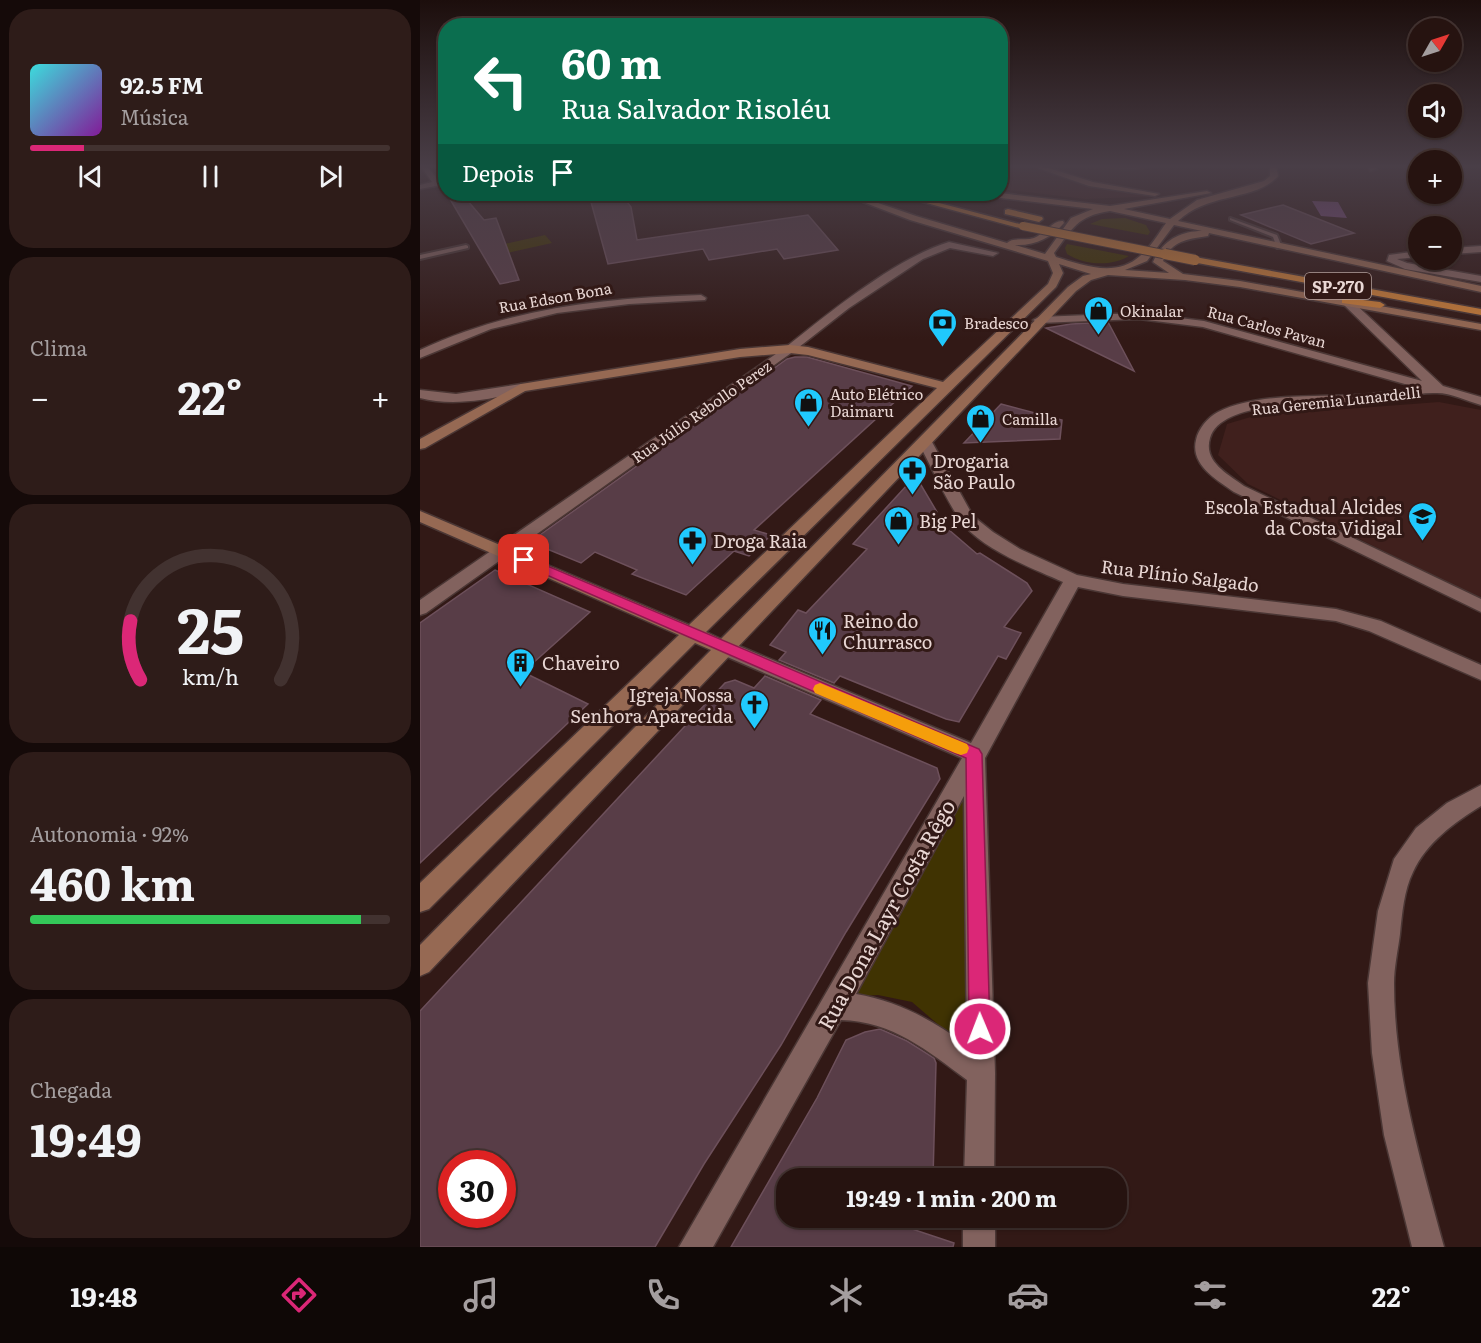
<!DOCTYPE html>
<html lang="pt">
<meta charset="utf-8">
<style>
body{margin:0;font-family:Literata,serif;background:#2e1c19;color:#f1f3f6;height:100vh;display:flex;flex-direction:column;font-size:22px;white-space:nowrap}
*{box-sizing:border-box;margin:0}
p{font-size:20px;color:#a49e9f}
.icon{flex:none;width:33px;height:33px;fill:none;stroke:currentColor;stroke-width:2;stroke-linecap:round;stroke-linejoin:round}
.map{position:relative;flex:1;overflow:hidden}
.side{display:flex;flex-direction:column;gap:9px;padding:9px;background:#150a09;width:420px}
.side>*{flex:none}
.banner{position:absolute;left:18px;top:18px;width:570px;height:183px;border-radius:24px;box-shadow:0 2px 4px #0004,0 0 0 2px #423230;background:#0b6e4f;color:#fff;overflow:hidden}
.needle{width:39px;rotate:51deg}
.controls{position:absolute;left:988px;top:18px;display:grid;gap:12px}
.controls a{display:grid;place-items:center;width:54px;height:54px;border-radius:50%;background:#261310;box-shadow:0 2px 4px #0004,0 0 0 2px #423230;font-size:30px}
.speed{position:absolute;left:18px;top:1150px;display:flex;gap:12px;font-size:30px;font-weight:700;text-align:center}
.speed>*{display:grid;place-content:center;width:78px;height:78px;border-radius:50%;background:#261310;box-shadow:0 2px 4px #0004,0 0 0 2px #423230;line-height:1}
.speed .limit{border:9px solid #d22;background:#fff;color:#111}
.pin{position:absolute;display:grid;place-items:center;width:51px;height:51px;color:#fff;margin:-26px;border-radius:12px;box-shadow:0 3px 9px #0006}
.me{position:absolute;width:66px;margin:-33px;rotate:359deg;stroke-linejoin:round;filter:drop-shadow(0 0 4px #0008)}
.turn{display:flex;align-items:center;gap:21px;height:126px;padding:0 24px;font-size:27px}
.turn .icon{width:78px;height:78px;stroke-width:2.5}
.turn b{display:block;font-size:42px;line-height:51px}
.then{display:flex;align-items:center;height:57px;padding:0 24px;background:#0003;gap:12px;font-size:22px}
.big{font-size:45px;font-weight:700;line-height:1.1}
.side .widget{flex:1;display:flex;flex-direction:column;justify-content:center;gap:9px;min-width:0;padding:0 21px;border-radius:24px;background:#2e1c19}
.side .dial{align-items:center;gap:0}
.dial svg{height:156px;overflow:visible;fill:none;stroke:#423230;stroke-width:7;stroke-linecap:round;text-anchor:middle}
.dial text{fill:#f1f3f6;stroke:none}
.song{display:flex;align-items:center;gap:18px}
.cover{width:72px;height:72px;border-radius:9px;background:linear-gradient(135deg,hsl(180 70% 55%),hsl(290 70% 35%))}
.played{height:6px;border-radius:3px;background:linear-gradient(90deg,#db2777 15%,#423230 15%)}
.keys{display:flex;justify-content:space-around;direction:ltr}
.heat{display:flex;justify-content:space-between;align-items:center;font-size:33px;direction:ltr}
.charge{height:9px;border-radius:4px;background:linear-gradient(90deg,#34c759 92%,#423230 0)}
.trip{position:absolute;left:356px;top:1168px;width:351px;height:60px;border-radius:24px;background:#261310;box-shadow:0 2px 4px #0004,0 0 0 2px #423230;font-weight:700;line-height:60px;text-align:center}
.menu{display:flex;height:96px;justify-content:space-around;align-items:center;background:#0f0806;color:#a49e9f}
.menu .icon{width:42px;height:42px}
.menu .on{color:#db2777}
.menu b{font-size:27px;color:#f1f3f6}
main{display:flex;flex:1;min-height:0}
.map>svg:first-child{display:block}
.built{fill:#40201d}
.green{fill:#403302}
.water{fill:#7d4d83}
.building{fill:#583d47;stroke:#6d505b;stroke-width:1.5;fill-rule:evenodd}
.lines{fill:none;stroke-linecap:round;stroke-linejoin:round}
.lane-casing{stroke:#4b3735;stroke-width:4}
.street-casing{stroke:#4b3735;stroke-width:3}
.secondary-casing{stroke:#4b3735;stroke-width:3}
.highway-casing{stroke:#4b3735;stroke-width:3}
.lane{fill:#82625e;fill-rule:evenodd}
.street{fill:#82625e;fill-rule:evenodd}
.secondary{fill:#966953;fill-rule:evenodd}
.highway{fill:#c47a38;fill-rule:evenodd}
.highway-bridge-far1-casing{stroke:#4b3735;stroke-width:10;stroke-linecap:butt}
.highway-bridge-casing{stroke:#4b3735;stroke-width:12;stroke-linecap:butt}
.highway-bridge-far1{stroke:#c47a38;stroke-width:8}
.highway-bridge{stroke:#c47a38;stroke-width:10}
.route{fill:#db2777;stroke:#8e194d;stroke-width:1.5}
.slow{fill:#f59e0b}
.labels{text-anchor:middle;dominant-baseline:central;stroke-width:6;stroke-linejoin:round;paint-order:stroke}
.far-street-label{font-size:15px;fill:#e9d7d4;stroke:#321916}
.far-poi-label{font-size:15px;fill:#e9d7d4;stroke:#321916;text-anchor:start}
.shield{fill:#321916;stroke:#b29e9b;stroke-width:1.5}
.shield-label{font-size:16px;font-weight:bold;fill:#e9d7d4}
.poi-label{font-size:18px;fill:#e9d7d4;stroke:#321916;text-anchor:start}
.street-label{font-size:18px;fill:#e9d7d4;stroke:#321916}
.near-street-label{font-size:21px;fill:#e9d7d4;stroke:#321916}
</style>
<main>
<section class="side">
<div class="widget">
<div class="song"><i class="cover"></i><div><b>92.5 FM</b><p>Música</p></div></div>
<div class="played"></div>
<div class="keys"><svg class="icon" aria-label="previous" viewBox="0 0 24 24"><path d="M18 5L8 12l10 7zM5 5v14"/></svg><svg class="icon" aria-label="pause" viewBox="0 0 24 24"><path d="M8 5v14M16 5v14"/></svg><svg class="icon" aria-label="next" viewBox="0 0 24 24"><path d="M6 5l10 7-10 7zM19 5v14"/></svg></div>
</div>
<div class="widget"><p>Clima</p>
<div class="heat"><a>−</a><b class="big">22°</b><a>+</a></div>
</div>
<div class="widget dial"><svg viewBox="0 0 100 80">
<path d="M14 69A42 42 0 1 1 86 69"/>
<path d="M14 69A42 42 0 0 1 9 39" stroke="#db2777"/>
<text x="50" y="56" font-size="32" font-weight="700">25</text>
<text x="50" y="72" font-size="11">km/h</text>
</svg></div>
<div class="widget"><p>Autonomia · 92%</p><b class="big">460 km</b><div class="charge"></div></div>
<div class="widget"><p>Chegada</p><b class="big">19:49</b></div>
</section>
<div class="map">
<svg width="1061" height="1247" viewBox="0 0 1061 1247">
<rect width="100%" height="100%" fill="#321916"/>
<path class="built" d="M581 165H604L666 184 740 196 666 199 581 189Z
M1019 402 1061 410V599L828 484 798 455 807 424 834 416Z"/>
<path class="green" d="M705 218 726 225 730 232 728 235 670 224 682 219Z
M125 235 132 243 82 254 75 246Z
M647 244 709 256C691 267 664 265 647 254L645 248Z
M552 776 549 1051 492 1002 458 995 426 997Z"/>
<path class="water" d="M892 201 918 202 927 218 901 216Z"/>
<path class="building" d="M27 194H42L64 220 76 218 99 280 80 284Z
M169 194 202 195 211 207 217 240 388 215 418 250 364 259 357 249 289 260 283 249 188 264 171 202H174Z
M863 205 934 233 891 244 821 215Z
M688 322 714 371 626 328 651 324Z
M375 357H387L492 386 334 530 351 535 329 556 314 551 266 595 212 574 217 570 175 552 161 563 110 542 367 359Z
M581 404 642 420 640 439 544 443Z
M488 484 501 485 517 512 514 517 557 554 560 553 607 583 612 591 584 627 601 633 586 659 578 656 539 722 526 719 420 676 414 683 359 660 366 652 350 645 378 610 386 613 447 549 433 544Z
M75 570 170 612 103 672 168 704 0 863V623Z
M345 676 401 700 390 714 517 768 520 779 426 932 361 1045 284 1164 235 1247H0V1011L305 683 315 680 334 688ZM32 1164H82V1215H32Z
M460 1029 487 1041 514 1058 516 1063 513 1179H366V1218H488L486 1227 534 1243 533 1247H311L397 1098 426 1040 445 1032Z"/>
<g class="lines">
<defs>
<path id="lane" d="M810 218 857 235 862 247 857 248 853 237 810 220Z
M46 245 48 246V248L0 259V255Z"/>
<path id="street" d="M0 165H6L19 181 26 180V184L0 189V185L12 182Z
M654 165H745L712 169 658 167Z
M947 165H954L957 169 950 171Z
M529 242 578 253 573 256 530 248 503 259 429 308 374 351 6 613 0 615V600L366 347C410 312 476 258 529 242Z
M1061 246V252L1032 254V248Z
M999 251V257L977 259 987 263 1061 276V282L985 269 967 261 969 255Z
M281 295 286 298 285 300 209 304 137 313 71 329 0 358V350C90 308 183 298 281 295Z
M926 298 930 299 1023 386 1061 397V405C1047 401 1031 393 1017 393 995 392 971 400 948 402 914 404 801 397 790 438 783 462 808 474 824 486L1061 599V612L814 492C797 480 770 465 776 440 778 429 788 417 798 412 835 393 895 397 935 395 957 394 978 391 999 388L783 327 719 319 619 323 613 320 619 317 719 313 784 321 1002 381 922 303V299Z
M101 384 107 388 105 391C73 399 33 407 0 398V390L36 394Z
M505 438 512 442 553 516 573 532 600 549 657 575 703 584 916 609 961 621 1061 665V680L949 631 916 621 703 596 658 587 565 758 575 1073 574 1179H544L547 1080C508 1051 472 1021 421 1020L293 1247H259L542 758 298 653 296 648 298 643 305 641 312 643 551 743 643 582C612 568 560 549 540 520 524 496 512 468 498 442ZM544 796 547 1045C512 1020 478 1001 436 994Z
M1061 785V806C1035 822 1006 843 993 872 984 890 982 914 980 934 978 950 974 967 974 984 974 1073 1001 1162 1024 1247H992L964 1135 952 1053 948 983 958 911 974 859 996 828 1027 803Z
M543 1218H575V1247H543Z"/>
<path id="secondary" d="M609 165H619L673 182 739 194 735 196 669 186Z
M850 165H856L858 176C837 201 788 192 758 221L1061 286V292L789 233 788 236C769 239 752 240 743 261L763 274 820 281 1061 324V330L820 287 765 280 688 275 671 280 656 291 9 972 0 976V945L291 650 275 643 9 909 0 912V883L259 635 0 522V511L269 625 517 388 388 355 370 353 320 357 105 391 5 448 0 449V439L101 384 320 349 370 345 388 347 523 382 628 284 633 273 628 261 490 220 422 194H432L496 216 587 243C592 237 605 241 614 238 624 234 633 220 643 221L644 223C631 238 615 246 595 245L625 254 651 218 673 209 564 196 560 194 580 193 690 206 787 191 791 193 704 209 750 219 777 200 844 181 850 176ZM690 211 746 223C738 234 731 247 720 256 696 278 662 265 636 257L634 253C653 228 657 216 690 211ZM754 225 782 231C760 231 742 241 733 262L749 273 705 270 727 261ZM639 264 671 274 663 276 648 287 301 639 286 632 636 287 643 273Z"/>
<path id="highway" d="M473 194H485L607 226 603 229Z
M588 209 622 217 623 219 619 222 585 214V210Z
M775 257 1061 309V315L772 262 770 260Z
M926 298 960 302 965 305 960 308 922 303V299Z"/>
</defs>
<use href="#lane" class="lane-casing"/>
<use href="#street" class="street-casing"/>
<use href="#secondary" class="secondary-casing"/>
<use href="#highway" class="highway-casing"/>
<use href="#lane" class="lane"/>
<use href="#street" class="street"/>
<use href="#secondary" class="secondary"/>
<use href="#highway" class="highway"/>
<defs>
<path id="highway-bridge-far1" d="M603 226 753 256"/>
<path id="highway-bridge" d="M745 254 775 260"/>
</defs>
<use href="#highway-bridge-far1" class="highway-bridge-far1-casing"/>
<use href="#highway-bridge" class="highway-bridge-casing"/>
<use href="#highway-bridge-far1" class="highway-bridge-far1"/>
<use href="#highway-bridge" class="highway-bridge"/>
</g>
<linearGradient id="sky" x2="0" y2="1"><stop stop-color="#1c0e0c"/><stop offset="0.49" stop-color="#493e47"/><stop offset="1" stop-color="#493e47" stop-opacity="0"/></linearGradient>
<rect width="1061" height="339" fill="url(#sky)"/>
<path class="route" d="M104 556 559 749 562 754 570 1029 567 1036 560 1039 552 1036 549 1029 546 758 99 563 97 560Z"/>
<path class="slow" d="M400 683 547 744 549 748 547 753 541 755 535 753 395 693 393 689 395 685Z"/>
<defs>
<symbol id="shop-pin" viewBox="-11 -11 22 30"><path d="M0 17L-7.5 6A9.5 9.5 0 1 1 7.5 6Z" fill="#20c9fd" stroke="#321916"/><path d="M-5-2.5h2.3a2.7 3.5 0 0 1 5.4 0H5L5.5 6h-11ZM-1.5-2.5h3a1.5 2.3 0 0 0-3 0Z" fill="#111"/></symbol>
<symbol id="bank-pin" viewBox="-11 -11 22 30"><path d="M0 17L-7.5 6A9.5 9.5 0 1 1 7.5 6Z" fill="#20c9fd" stroke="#321916"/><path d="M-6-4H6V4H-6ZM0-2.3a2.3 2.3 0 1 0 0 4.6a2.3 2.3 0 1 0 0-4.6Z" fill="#111"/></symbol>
<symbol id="pharmacy-pin" viewBox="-11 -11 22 30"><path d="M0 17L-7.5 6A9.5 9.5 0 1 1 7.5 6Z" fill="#20c9fd" stroke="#321916"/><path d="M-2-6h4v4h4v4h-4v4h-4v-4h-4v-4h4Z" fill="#111"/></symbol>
<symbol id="school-pin" viewBox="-11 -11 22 30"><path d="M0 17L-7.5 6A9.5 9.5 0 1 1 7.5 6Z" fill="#20c9fd" stroke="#321916"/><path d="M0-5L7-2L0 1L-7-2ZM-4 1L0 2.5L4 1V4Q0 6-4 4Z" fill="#111"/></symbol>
<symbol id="restaurant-pin" viewBox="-11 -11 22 30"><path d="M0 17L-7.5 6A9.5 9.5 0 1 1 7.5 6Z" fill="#20c9fd" stroke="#321916"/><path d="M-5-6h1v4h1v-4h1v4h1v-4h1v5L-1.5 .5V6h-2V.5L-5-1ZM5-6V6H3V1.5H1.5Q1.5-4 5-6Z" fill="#111"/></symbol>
<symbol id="building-pin" viewBox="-11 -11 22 30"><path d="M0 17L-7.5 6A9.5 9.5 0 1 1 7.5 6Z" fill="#20c9fd" stroke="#321916"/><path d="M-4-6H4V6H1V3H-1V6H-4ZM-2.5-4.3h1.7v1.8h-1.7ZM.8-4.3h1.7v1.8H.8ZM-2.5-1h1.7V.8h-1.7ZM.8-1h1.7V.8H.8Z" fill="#111"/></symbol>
<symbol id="church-pin" viewBox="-11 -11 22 30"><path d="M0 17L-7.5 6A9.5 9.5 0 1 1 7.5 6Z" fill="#20c9fd" stroke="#321916"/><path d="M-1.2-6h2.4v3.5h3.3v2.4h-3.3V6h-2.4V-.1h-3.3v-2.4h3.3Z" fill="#111"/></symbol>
</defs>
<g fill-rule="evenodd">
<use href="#shop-pin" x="662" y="294" width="33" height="45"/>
<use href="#bank-pin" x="506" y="306" width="33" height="45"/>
<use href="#shop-pin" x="372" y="386" width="33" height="45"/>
<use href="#shop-pin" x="544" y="402" width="33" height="45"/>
<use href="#pharmacy-pin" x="476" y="454" width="33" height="45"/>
<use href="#school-pin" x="986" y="500" width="33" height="45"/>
<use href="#shop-pin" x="462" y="504" width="33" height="45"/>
<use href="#pharmacy-pin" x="256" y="524" width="33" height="45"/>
<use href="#restaurant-pin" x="386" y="614" width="33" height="45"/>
<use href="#building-pin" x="84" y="646" width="33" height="45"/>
<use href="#church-pin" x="318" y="688" width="33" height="45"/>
</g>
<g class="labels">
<g class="far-street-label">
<text transform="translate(135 297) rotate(-10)">Rua Edson Bona</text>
<text transform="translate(847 326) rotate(15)">Rua Carlos Pavan</text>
<text transform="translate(916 400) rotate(-6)">Rua Geremia Lunardelli</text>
<text transform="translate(281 411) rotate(-35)">Rua Júlio Rebollo Perez</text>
</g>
<g class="far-poi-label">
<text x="700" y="310">Okinalar</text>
<text x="544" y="322">Bradesco</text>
<text x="410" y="393">Auto Elétrico<tspan x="410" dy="17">Daimaru</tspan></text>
<text x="582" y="418">Camilla</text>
</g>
<rect class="shield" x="885" y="273" width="66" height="26" rx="4.5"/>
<g class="shield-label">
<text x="918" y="286">SP-270</text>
</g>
<g class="poi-label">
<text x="513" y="460">Drogaria<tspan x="513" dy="21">São Paulo</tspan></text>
<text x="982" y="506" text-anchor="end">Escola Estadual Alcides<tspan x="982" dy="21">da Costa Vidigal</tspan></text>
<text x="499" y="520">Big Pel</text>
<text x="293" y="540">Droga Raia</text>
<text x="423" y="620">Reino do<tspan x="423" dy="21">Churrasco</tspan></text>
<text x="122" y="662">Chaveiro</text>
<text x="313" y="694" text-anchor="end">Igreja Nossa<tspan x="313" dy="21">Senhora Aparecida</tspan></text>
</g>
<g class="street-label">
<text transform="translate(760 575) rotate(7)">Rua Plínio Salgado</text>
</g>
<g class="near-street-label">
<text transform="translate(465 914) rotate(-61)">Rua Dona Layr Costa Rêgo</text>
</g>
</g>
</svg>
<div class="controls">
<a><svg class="needle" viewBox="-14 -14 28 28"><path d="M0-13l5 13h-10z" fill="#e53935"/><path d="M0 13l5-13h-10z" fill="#a49e9f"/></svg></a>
<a><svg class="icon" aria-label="sound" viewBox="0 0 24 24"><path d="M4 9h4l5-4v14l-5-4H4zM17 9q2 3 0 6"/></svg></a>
<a>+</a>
<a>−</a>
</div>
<div class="speed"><div class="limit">30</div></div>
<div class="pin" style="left:104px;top:560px;background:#d93025"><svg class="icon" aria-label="arrive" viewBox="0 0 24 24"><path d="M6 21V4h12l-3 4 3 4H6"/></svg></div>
<svg class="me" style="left:560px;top:1029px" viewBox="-20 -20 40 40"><circle r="17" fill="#db2777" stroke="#fff" stroke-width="3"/><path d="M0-11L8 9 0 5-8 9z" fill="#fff"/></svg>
<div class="trip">19:49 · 1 min · 200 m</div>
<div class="banner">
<div class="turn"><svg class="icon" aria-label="left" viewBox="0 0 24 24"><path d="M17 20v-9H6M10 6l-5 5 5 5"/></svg><div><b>60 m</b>Rua Salvador Risoléu</div></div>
<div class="then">Depois<svg class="icon" aria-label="arrive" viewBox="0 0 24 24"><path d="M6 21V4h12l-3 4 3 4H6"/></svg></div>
</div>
</div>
</main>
<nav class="menu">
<b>19:48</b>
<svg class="icon on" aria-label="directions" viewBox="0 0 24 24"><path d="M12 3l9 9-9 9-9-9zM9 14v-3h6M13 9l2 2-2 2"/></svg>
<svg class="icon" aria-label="music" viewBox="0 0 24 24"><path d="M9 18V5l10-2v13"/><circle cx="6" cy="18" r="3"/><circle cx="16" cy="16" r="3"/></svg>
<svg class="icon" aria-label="phone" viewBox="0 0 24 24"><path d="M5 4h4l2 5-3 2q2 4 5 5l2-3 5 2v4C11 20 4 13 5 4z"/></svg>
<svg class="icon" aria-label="climate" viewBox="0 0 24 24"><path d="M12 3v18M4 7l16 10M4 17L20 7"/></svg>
<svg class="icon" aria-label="car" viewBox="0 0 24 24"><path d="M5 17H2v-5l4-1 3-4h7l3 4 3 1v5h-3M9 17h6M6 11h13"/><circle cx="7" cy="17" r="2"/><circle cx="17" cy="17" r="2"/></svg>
<svg class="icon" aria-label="filters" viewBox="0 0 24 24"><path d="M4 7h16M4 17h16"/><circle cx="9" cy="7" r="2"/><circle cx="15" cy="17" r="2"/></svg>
<b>22°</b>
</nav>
